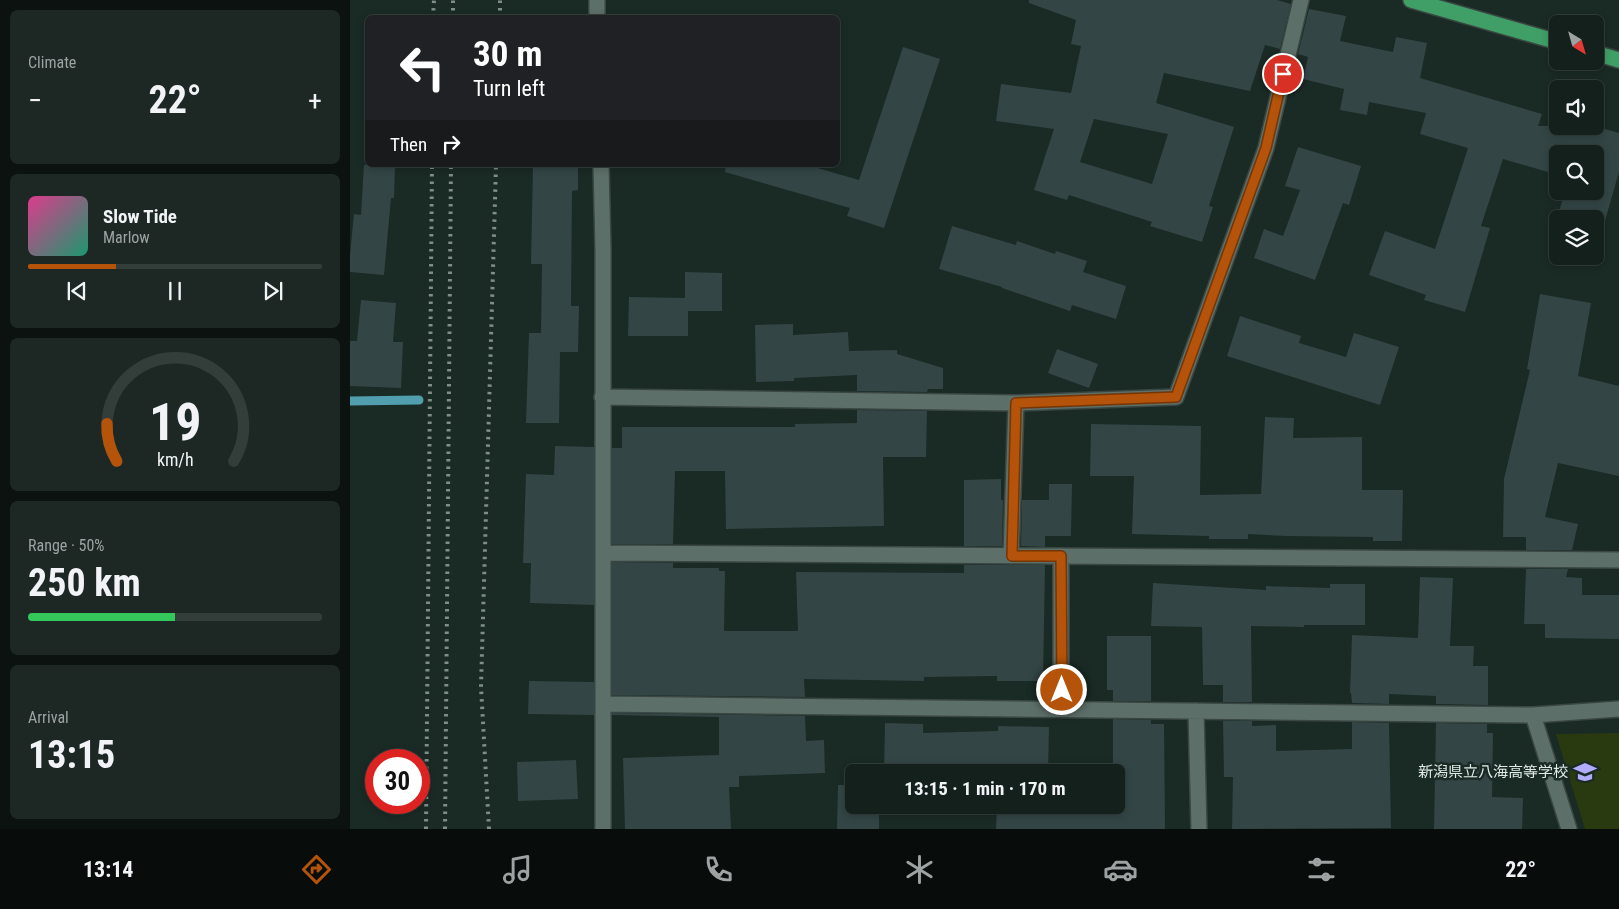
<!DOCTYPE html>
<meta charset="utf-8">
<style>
body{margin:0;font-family:"Roboto Condensed","Noto Sans JP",sans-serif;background:#1d2825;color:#f1f3f6;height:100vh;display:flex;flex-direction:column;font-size:19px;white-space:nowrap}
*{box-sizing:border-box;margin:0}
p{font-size:16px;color:#9da3a3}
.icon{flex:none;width:28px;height:28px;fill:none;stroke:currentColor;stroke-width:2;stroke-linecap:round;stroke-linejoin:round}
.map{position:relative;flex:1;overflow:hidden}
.panel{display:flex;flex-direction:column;gap:10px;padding:10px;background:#0b120f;width:350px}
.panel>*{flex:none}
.top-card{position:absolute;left:15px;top:15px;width:475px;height:152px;border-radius:8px;box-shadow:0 2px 8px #0003,0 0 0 1px #333e3b;background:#202124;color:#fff;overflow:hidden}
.needle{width:32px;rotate:143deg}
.buttons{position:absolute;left:1199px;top:15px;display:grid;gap:10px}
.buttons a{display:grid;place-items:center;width:55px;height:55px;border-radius:8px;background:#14201c;box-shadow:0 2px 8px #0003,0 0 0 1px #333e3b;font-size:25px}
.speed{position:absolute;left:15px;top:749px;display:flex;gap:10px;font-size:25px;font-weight:700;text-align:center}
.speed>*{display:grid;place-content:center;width:65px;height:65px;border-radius:50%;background:#14201c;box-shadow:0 2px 8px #0003,0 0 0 1px #333e3b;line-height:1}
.speed .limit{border:8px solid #d22;background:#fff;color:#111}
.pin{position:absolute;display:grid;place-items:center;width:42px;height:42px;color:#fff;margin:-21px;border:2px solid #fff;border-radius:50%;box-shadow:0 1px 5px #0007}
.me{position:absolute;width:55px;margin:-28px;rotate:0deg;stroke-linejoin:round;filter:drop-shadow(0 0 4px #0008)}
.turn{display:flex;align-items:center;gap:18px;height:105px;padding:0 25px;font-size:22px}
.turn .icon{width:65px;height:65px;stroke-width:2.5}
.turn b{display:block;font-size:35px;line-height:42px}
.then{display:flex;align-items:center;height:48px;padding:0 25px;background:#0003;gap:10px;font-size:19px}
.big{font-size:38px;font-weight:700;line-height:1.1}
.panel .card{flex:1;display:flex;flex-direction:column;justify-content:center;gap:8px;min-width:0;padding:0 18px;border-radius:8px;background:#1d2825}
.panel .dial{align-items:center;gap:0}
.dial svg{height:130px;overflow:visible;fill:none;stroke:#333e3b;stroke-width:7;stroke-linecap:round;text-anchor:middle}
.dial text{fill:#f1f3f6;stroke:none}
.song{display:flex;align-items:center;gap:15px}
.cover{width:60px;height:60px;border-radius:8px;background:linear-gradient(135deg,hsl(330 70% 55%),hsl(160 70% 35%))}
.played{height:5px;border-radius:2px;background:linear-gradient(90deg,#b45309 30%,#333e3b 30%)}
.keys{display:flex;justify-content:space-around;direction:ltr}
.heat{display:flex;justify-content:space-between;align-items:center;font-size:28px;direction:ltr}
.charge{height:8px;border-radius:4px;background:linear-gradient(90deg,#34c759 50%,#333e3b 0)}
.trip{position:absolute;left:495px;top:764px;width:280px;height:50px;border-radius:8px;background:#14201c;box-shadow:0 2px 8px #0003,0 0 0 1px #333e3b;font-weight:700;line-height:50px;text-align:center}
.dock{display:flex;height:80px;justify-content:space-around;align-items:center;background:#080d0b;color:#9da3a3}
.dock .icon{width:35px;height:35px}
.dock .on{color:#b45309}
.dock b{font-size:22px;color:#f1f3f6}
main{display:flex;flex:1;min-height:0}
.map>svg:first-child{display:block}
.green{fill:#293a10}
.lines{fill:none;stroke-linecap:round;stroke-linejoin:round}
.stream{stroke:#509eae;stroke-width:9}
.building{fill:#334545;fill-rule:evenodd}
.minor-casing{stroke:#394642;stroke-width:18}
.major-casing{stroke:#394642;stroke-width:18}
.minor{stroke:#5d6f69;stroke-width:15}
.major{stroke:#409f66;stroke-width:15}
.rail{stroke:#808d89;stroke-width:4;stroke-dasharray:2.5 5;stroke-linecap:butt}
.route-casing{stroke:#753606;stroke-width:12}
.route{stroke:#b45309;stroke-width:9}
.labels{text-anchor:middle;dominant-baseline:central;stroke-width:5;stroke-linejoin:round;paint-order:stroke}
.poi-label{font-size:15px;fill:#e0eae7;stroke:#1a2a25;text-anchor:end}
</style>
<main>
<section class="panel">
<div class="card"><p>Climate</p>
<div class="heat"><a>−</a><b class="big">22°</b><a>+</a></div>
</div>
<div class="card">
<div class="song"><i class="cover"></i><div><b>Slow Tide</b><p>Marlow</p></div></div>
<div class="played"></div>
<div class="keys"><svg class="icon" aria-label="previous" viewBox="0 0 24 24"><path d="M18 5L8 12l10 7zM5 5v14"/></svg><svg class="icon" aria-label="pause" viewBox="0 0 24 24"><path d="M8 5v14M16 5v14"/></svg><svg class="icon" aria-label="next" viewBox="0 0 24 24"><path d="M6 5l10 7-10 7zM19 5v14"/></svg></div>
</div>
<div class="card dial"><svg viewBox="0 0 100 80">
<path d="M14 69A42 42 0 1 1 86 69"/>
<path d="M14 69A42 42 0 0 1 8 46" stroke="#b45309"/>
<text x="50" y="56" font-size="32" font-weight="700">19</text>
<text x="50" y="72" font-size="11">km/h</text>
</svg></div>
<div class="card"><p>Range · 50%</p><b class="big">250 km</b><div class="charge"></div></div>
<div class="card"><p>Arrival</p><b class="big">13:15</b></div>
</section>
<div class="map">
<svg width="1269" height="829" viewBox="0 0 1269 829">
<rect width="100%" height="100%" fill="#1a2a25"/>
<path class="green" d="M1269 733V829H1235L1206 734Z"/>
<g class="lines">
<path class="stream" d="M0 401 69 400"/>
</g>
<path class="building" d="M679 0H927L941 4 930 49 915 45 900 91 814 73 806 103 884 127 859 206 863 207 852 242 800 226 802 222 719 195 717 200 684 190 704 129 646 121 651 84 721 93 731 46 721 44 726 20 679 3ZM744 119 818 134 802 184 730 162Z
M959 9 996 16 990 41 1043 52 1046 37 1077 43 1070 78 1192 114 1188 126H1245L1269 133V172L1246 252 1245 251V219H1208V241L1201 240 1215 191H1245V154H1208V175L1153 159 1131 226 1140 228 1115 312 1074 300 1076 295 1019 275 1035 231 1085 249 1118 148 1070 134 1076 113 1019 102 1017 115 990 110 994 89 953 79 958 57 948 54Z
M553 47 590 59 534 228 497 216 500 208 375 172 376 165H457L509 180Z
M948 147 1011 166 999 205 993 203 965 280 904 258 914 229 933 236 950 190 935 186Z
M14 165H45L44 198H41L34 275 0 272V255L4 214 11 215Z
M183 165H228V190L222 191 221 306H229L228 352H210L209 423H176L179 333H191L192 264H181Z
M602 226 666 245 667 241 705 254 706 251 737 261 733 272 776 286 766 319 722 305 720 311 652 288V287L589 269Z
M335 272 372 273V311H338V336H278L279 297 335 298Z
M1190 294 1241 303 1228 376 1269 386V476L1208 463 1195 517 1228 524 1222 550H1176V537H1153L1154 479 1180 370 1177 369Z
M11 300 46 303 43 342H53L51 388 0 386V341H7Z
M890 316 951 336 949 343 996 357 1004 333 1049 347 1030 405 877 356Z
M443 324V335L498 332 499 351 547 350V354L593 368V389H578L577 392 507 391V375L444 378V381L406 382 405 325Z
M707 349 748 364 739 388 698 373Z
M507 410 577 411 576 457H533L534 526 376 529 375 471H325L323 544H262V448H272V427H445V424L507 423Z
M915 417 944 418 943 438 1012 437V490H1053L1052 541H1023V537L937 536 898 534V539H859V536L782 534 784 476H740L741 424 851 426 850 495 911 494Z
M205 446 244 447V605L180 603 181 563H173L176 474 204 475Z
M651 479V500H653L652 546H614V480Z
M699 484H722L721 536H695V547L671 546 672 500H699Z
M262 562 323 563V568H369V571H375L374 631H448L446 572 614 573V565H695L693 681H647V676L574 677V681L454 679 455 697 262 695Z
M1176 569H1218L1216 577 1232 578V595H1269V639L1195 638V624H1174Z
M1070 577 1103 578 1100 646H1124L1123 666H1138V705L1086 704V696L1039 694V704L1002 703 1001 693H1000L1002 635 1068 638Z
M803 583 916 590V586L980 588V584H1015V625H954V627L901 626 902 702H873V685H853L852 627 801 626Z
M757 636H801V701H763V690H757Z
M179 681 244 682V715L178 714Z
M262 713 455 716 456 741 474 740 475 773 389 776V787H379L381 829H275L273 758 369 755V717L262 715Z
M763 719 801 720V724H814L815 829H646L647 805H766V772H763Z
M873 721H902V726L926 725V751L1002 749V722L1039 723 1041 828 882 829 883 777H874Z
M535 723 573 724V733L648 731V726L699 727 698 772H534Z
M1086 723 1137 724V733H1143L1142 797 1173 798 1172 829H1084Z
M226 760 228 799 168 801 167 762Z
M488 785H504V805H529V829H487Z"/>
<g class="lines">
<defs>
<path id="minor" d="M247 0V18
M251 165 253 249V829
M252 397 666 403 826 397 916 148 951 0
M253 553 1269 560
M661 556 666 403
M711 556V709
M253 704 1183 715
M846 711 849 829
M1219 829 1183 715 1269 709"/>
<path id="major" d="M1061 0 1208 42
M1245 53 1269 60"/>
</defs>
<use href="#minor" class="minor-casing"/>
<use href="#major" class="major-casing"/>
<use href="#minor" class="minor"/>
<use href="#major" class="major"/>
<path class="rail" d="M83 18 84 0
M103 18V0
M150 18V0
M76 829 82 165
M95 829 101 165
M139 829 131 687 146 165"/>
</g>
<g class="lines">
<defs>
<path id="route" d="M712 690 711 556H662L666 403 826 397 916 148 933 74"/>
</defs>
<use href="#route" class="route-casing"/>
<use href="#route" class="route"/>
</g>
<defs>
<symbol id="school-bare" viewBox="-9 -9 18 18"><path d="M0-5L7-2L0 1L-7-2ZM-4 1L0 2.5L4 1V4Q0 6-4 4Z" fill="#b1adfa" stroke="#1a2a25" stroke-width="2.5" paint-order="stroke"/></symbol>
</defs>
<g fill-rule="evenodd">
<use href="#school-bare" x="1219" y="756" width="32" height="32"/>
</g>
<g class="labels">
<g class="poi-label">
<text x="1218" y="772">新潟県立八海高等学校</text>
</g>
</g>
</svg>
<div class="buttons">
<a><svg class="needle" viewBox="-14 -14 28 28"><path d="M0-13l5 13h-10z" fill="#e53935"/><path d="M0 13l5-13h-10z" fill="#9da3a3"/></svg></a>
<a><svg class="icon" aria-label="sound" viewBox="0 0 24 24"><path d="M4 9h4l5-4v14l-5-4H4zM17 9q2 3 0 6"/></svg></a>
<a><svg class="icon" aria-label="search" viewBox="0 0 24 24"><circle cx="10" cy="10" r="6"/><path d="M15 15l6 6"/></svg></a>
<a><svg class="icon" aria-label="layers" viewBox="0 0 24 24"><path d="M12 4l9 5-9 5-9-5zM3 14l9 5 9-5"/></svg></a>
</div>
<div class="speed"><div class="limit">30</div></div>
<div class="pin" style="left:933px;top:74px;background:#d93025"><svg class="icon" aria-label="arrive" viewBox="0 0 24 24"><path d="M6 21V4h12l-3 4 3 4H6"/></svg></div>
<svg class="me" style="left:712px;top:690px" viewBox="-20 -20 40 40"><circle r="17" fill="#b45309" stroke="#fff" stroke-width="3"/><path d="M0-11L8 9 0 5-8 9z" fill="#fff"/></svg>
<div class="trip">13:15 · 1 min · 170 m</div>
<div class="top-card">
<div class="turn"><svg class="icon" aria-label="left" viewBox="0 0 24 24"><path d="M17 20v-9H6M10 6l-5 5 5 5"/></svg><div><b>30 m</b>Turn left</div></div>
<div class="then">Then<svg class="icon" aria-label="right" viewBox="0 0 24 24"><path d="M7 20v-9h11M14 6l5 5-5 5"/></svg></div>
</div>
</div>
</main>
<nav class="dock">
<b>13:14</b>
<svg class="icon on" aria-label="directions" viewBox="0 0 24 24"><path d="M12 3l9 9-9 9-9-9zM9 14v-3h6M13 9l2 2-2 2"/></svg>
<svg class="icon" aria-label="music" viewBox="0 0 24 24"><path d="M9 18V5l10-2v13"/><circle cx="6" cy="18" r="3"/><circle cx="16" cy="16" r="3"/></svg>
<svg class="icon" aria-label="phone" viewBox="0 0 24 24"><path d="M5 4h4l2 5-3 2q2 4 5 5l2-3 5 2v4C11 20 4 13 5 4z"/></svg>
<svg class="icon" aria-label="climate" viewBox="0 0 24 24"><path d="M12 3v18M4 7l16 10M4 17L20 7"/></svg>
<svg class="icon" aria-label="car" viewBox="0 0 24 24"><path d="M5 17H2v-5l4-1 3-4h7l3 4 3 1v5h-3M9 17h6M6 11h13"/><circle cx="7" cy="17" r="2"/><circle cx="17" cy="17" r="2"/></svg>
<svg class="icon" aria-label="filters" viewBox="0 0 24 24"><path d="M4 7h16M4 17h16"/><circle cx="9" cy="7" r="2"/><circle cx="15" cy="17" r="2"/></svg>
<b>22°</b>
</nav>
